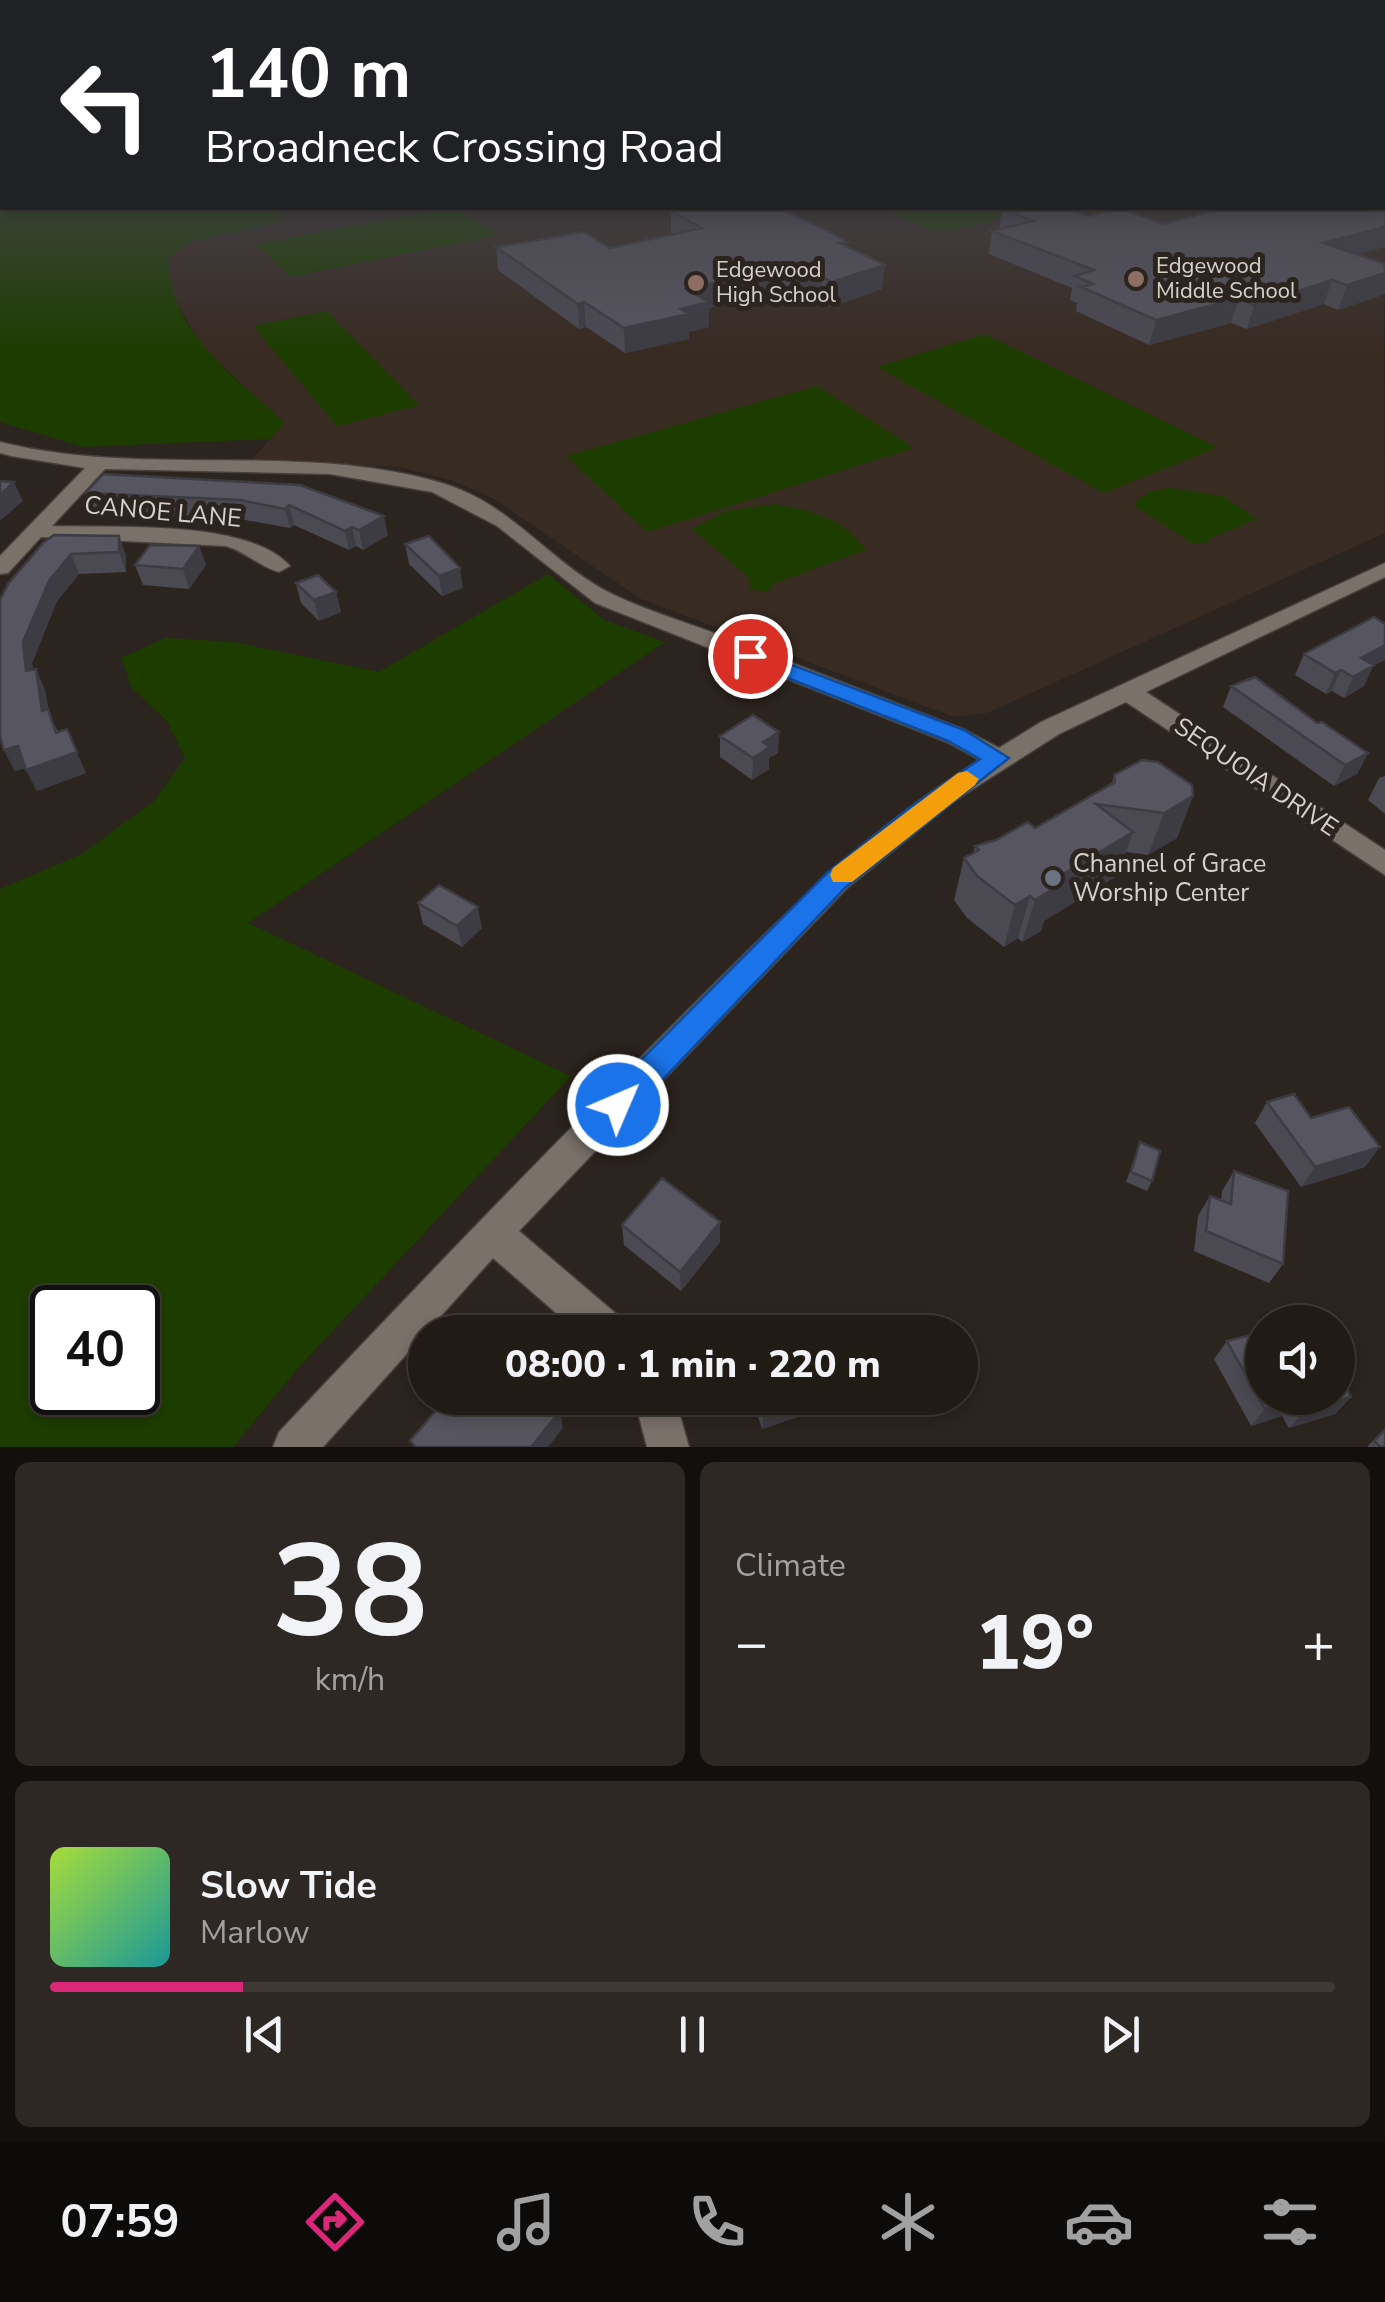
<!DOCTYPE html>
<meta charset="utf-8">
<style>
body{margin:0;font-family:"Nunito Sans",sans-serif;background:#2d2823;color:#f1f3f6;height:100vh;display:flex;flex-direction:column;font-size:38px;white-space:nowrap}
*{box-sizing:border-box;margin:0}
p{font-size:32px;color:#a2a1a1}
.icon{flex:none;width:55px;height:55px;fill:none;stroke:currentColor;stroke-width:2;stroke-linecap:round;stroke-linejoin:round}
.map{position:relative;height:1447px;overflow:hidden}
.details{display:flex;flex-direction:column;gap:15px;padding:15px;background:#120f0c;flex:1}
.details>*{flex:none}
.banner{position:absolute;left:0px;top:0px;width:1385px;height:210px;box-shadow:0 5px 15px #0003,0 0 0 2px #3e3935;background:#202124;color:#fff;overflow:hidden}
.buttons{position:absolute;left:1245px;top:1305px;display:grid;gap:20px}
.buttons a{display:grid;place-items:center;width:110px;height:110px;border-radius:50%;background:#211b16;box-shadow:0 5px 15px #0003,0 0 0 2px #3e3935;font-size:50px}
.speed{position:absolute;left:30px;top:1285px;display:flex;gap:20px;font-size:50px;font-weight:700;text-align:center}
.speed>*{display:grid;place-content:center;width:130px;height:130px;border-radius:50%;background:#211b16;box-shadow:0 5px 15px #0003,0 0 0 2px #3e3935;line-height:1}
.speed .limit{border:5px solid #111;border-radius:15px;background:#fff;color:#111}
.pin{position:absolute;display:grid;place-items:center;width:85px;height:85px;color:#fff;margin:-42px;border:5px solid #fff;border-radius:50%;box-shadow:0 2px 10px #0007}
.me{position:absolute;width:110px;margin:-55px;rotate:45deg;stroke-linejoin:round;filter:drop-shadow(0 0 8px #0008)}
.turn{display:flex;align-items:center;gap:35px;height:210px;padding:0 40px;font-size:45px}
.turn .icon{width:130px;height:130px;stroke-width:2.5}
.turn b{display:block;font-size:70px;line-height:85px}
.big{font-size:75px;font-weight:800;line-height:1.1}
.details .card{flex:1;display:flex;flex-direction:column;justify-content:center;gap:15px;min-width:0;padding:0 35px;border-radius:15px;background:#2d2823}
.details .dial{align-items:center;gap:0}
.dial b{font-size:130px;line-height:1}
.song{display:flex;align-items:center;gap:30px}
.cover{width:120px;height:120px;border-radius:15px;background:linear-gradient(135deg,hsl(80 70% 55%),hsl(180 70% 35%))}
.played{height:10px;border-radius:5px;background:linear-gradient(90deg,#db2777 15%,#3e3935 15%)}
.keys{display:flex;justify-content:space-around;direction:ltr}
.heat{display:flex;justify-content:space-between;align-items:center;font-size:55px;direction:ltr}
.details .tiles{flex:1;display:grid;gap:15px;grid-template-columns:1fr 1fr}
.card:last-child{grid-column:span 2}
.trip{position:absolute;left:408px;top:1315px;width:570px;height:100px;border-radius:50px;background:#211b16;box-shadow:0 5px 15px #0003,0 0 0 2px #3e3935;font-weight:800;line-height:100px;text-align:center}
.menu{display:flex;height:160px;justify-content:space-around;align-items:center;background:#0d0b09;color:#a2a1a1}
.menu .icon{width:70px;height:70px}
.menu .on{color:#db2777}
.menu b{font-size:45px;color:#f1f3f6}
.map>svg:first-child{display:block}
.built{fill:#382b22}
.green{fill:#1d3d00;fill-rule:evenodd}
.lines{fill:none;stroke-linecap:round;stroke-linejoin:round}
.minor-casing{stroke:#47403b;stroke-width:3}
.minor{fill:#7a7169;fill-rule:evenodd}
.wall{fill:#4b4952}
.shaded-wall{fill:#3d3c42}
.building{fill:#57555f;stroke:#3d3c42;stroke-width:2.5}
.route{fill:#1a73e8;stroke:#114b97;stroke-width:2.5}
.slow{fill:#f59e0b}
.education-dot{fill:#8d6e63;stroke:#2c241e;stroke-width:4}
.worship-dot{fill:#6b7280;stroke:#2c241e;stroke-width:4}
.labels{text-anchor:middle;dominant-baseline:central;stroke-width:10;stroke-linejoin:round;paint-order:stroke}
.far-poi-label{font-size:22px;fill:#d7d1cd;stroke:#2c241e;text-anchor:start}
.street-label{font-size:25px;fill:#d7d1cd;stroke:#2c241e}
.poi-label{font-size:25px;fill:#d7d1cd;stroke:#2c241e;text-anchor:start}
</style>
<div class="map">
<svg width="1385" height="1447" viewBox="0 0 1385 1447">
<rect width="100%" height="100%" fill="#2c241e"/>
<path class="built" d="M1383 152 1385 533 987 713 954 717 641 599 494 499 451 480 399 467 251 461 284 423 202 347 169 288 168 259 188 242 273 224 289 208H1382Z"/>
<path class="green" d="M0 196 2 208H289L273 224 188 242 168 259C169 332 235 377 285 423L270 439 84 447 0 422Z
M449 208H458L498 235 290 277 256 244Z
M883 208H1048L949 231 931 230Z
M326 311 419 405 337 426 253 326Z
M984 334 1218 447 1104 493 877 367Z
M817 386 914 448 647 532 566 456Z
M1169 488 1223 496 1257 519 1208 539 1206 544H1193L1132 504 1149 492Z
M775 504C813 511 843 518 866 550L775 583 767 592 749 589V578L692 529 728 510Z
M548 574 604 620 665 642 248 923 571 1076 297 1369 233 1447H0V889L82 854 154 801 185 758 167 721 132 688 121 658 166 638 234 642 379 672ZM52 1308H138V1392H52Z"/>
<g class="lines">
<defs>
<path id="minor" d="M0 161H2V167H0Z
M0 442C145 478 298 441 442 483 511 503 551 564 612 594 648 611 688 623 725 637 805 668 885 699 965 730L999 748 1041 722 1385 563V577L1146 692 1385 850V875L1126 702 1059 734 954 801 847 888 519 1231 621 1318 627 1332H578L493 1258 323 1447H273L279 1432C406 1297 534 1164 665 1033 766 933 858 835 980 760L947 742 595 603 497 526 432 492 330 474 105 469 52 526C113 528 249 519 290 566L279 572C260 567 246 552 226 546L41 537 8 573 0 574V556L85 468 11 456 0 453Z
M634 1398H675L689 1447H647Z"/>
</defs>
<use href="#minor" class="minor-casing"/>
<use href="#minor" class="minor"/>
</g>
<path class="wall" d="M1382 146H1385V165L1382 164Z
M1002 209 1163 224 1357 255 1385 264V294L1338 310 1324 304 1247 329 1231 323 1149 345 1076 311 1077 303 1070 300 1072 288 989 254 992 231 999 230Z
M671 211 847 247 882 289 830 307 820 301 796 307 772 293 709 308V327L689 332V339L625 353 586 327 579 329 498 270 496 247 610 248 673 234 671 233Z
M272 482 388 535 363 550 356 546 349 550 294 525 290 528 245 520 94 513 86 493Z
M119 536 126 556V572L79 574 57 601 32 663 33 670 45 690 49 713 58 732 86 773 37 791 25 768 15 771 4 750 44 542Z
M405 544 463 588 442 596 409 564Z
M199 546 206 565 189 589 143 585 135 565Z
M296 583 336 592 341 612 319 621 301 603Z
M1304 654 1373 666 1364 686 1344 698 1332 691 1326 694 1295 675Z
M1231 686 1317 723 1368 753 1357 774 1334 786 1223 707Z
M720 736 778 753 769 758V769L752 780 720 757Z
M1114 775 1193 796 1177 838 1148 855 1126 852 1118 875 1044 921 1041 931 1022 942 1018 938 1004 947 967 918 954 900 964 858 973 853 975 846 1035 828 1112 783Z
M1385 776V814L1368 800 1379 778Z
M418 903 482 928 462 947 423 924Z
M1267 1102 1311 1118 1365 1167 1301 1187 1255 1123Z
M1140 1142 1152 1181 1147 1191 1126 1182Z
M1234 1171 1283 1264 1269 1283 1194 1251 1198 1216 1210 1196 1221 1201 1222 1191Z
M622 1225 720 1242 681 1291 624 1245Z
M1227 1341 1351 1397 1335 1414 1289 1428 1282 1416 1251 1426 1214 1359Z
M752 1398H837L824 1402 823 1408 762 1429Z
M1385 1428V1447H1367Z"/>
<path class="shaded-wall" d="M1385 227V247L1315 266 1323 243Z
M885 265 882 289 830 307 832 282Z
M773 270 772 293 709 308V327L689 332V339L625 353 624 328 686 289Z
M1385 273V294L1338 310 1347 285Z
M822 277 820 301 796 307 797 283Z
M1332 280 1324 304 1247 329 1254 305Z
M1239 298 1231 323 1149 345 1156 320Z
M584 302 586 327 579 329 578 304Z
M14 482 23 501 0 521V495Z
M289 505 294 525 290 528 285 509Z
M384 516 388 535 363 550 359 530Z
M352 527 356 546 349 550 345 531Z
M119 536 126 556V572L119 552Z
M199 546 206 565 189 589 183 569Z
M71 554 79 574 57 601 32 663 36 692 26 671 23 642 49 581Z
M460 568 463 588 442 596 439 576Z
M336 592 341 612 319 621 314 600Z
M1385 645V660L1373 666 1364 686 1344 698 1361 658Z
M36 669 45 690 49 713 66 754 42 711Z
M1341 670 1332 691 1326 694 1335 673Z
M67 729 86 773 37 791 26 770Z
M779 732 778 753 769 758V769L752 780 753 758 763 742Z
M18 746 28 767 15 771 4 750Z
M1368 753 1357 774 1334 786 1345 765Z
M1193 796 1177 838 1148 855 1164 813Z
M1133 832 1118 875 1044 921 1041 931 1022 942 1035 900 1047 884Z
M1030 896 1018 938 1004 947 1015 905Z
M478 907 482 928 462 947 457 926Z
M1380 1147 1365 1167 1301 1187 1315 1167Z
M720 1222V1242L681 1291 680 1272Z
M1351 1397 1335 1414 1289 1428 1305 1411Z
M806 1398H837L824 1402 823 1408 762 1429 764 1412Z
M1297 1398 1282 1416 1251 1426 1265 1409Z
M560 1411 563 1428 548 1447H531Z"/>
<path class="building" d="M1385 166V227L1323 243 1385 264V273L1347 285 1332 280 1254 305 1239 298 1156 320 1081 287 1093 284 1075 276 1094 270 992 231 1034 221 1002 209 1008 208H1067L1088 216 1120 208 1163 224 1224 208H1382V167Z
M690 208H779L830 232 847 242 840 243 885 265 832 282 822 277 797 283 773 270 686 289 709 302 681 309 689 314 624 328 584 302 578 304 496 247 584 232 610 248 702 228 671 211Z
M103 474 300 485 384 516 359 530 352 527 345 531 289 505 285 509 240 500 86 493Z
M0 481 14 482 0 495Z
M54 535 119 536V552L71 554 49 581 23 642 26 671 36 669 42 711 48 709 56 733 67 729 77 752 26 770 18 746 4 750 0 736V600L8 584 44 542Z
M429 536 460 568 439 576 405 544Z
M150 545 199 546 183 569 135 565Z
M318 575 336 592 314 600 296 583Z
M1374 617 1385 624V645L1361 658 1374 665 1353 677 1341 670 1335 673 1304 654Z
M1255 677 1317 723 1322 722 1368 753 1345 765 1231 686Z
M753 715 779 732 763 742 770 747 753 758 720 736Z
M1142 760 1158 762 1192 785 1193 796 1164 813 1096 804 1133 832 1047 884 1053 889 1035 900 1030 896 1015 905 977 876 964 858 979 850 975 846 996 840 1028 822 1035 828 1115 782 1114 775Z
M439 885 478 907 457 926 418 903Z
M1294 1094 1311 1118 1349 1107 1380 1147 1315 1167 1267 1102Z
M1140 1142 1160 1151 1152 1181 1131 1172Z
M1234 1171 1288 1191 1283 1264 1206 1231 1210 1196 1231 1204Z
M662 1178 720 1222 680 1272 622 1225Z
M799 1323 802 1332H770Z
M1262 1332V1398H1338V1371L1351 1397 1305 1411 1297 1398 1265 1409 1227 1341Z
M458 1398H546L560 1411 531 1447H416L410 1441 444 1401 450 1406Z
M759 1398H806L764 1412Z
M1385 1430V1447H1380L1374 1441Z"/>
<linearGradient id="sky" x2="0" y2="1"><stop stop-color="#181410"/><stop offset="0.42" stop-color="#45454c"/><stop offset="1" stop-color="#45454c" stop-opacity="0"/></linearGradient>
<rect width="1385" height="349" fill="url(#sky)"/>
<path class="route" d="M750 649 964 730 1009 758 846 887 629 1115 618 1119 606 1115 602 1105 606 1095 827 873 909 808 980 759 948 741 742 660 739 656Z"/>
<path class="slow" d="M967 771 979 779 975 785 852 882H833L830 875 833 868 958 773Z"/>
<g class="education-dot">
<circle cx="1136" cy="279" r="10"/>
<circle cx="696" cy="283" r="10"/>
</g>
<circle class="worship-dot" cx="1053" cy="878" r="10"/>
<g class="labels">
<g class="far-poi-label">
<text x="1156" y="266">Edgewood<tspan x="1156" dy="25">Middle School</tspan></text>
<text x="716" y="270">Edgewood<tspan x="716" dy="25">High School</tspan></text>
</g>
<g class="street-label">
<text transform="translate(163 512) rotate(5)">CANOE LANE</text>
<text transform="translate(1256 777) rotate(34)">SEQUOIA DRIVE</text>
</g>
<g class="poi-label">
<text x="1073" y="864">Channel of Grace<tspan x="1073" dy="29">Worship Center</tspan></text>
</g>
</g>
</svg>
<div class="buttons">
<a><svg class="icon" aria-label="sound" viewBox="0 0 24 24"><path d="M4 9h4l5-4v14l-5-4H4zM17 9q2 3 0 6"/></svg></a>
</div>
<div class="speed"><div class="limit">40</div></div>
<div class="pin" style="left:750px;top:656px;background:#d93025"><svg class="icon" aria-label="arrive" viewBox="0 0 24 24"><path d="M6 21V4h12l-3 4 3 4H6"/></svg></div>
<svg class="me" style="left:618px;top:1105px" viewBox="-20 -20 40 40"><circle r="17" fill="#1a73e8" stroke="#fff" stroke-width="3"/><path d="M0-11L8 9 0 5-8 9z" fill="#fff"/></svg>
<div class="trip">08:00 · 1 min · 220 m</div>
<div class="banner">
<div class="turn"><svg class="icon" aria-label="left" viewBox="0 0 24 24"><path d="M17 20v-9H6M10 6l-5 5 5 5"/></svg><div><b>140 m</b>Broadneck Crossing Road</div></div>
</div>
</div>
<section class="details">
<div class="tiles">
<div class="card dial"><b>38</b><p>km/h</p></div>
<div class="card"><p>Climate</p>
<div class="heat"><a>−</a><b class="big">19°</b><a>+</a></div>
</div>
<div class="card">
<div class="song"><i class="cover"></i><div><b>Slow Tide</b><p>Marlow</p></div></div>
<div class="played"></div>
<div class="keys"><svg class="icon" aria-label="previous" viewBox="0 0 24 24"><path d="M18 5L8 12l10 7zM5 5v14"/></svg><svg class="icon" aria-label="pause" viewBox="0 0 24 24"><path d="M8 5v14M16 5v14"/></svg><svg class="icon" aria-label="next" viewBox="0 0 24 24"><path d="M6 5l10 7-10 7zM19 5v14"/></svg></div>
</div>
</div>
</section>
<nav class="menu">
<b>07:59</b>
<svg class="icon on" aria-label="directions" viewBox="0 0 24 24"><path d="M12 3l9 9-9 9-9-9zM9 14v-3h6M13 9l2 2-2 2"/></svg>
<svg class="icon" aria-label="music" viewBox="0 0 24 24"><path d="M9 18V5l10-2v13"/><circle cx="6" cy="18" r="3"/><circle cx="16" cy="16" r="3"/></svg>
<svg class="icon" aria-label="phone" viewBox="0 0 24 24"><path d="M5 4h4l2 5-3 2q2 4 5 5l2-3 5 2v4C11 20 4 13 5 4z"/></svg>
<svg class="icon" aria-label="climate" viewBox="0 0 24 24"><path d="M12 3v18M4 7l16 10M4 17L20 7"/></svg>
<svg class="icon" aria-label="car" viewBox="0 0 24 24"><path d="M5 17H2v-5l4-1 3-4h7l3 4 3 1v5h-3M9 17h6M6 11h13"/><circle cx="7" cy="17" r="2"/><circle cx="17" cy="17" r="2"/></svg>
<svg class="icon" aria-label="filters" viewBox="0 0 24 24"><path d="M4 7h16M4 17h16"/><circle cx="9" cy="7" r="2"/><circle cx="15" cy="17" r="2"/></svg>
</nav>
